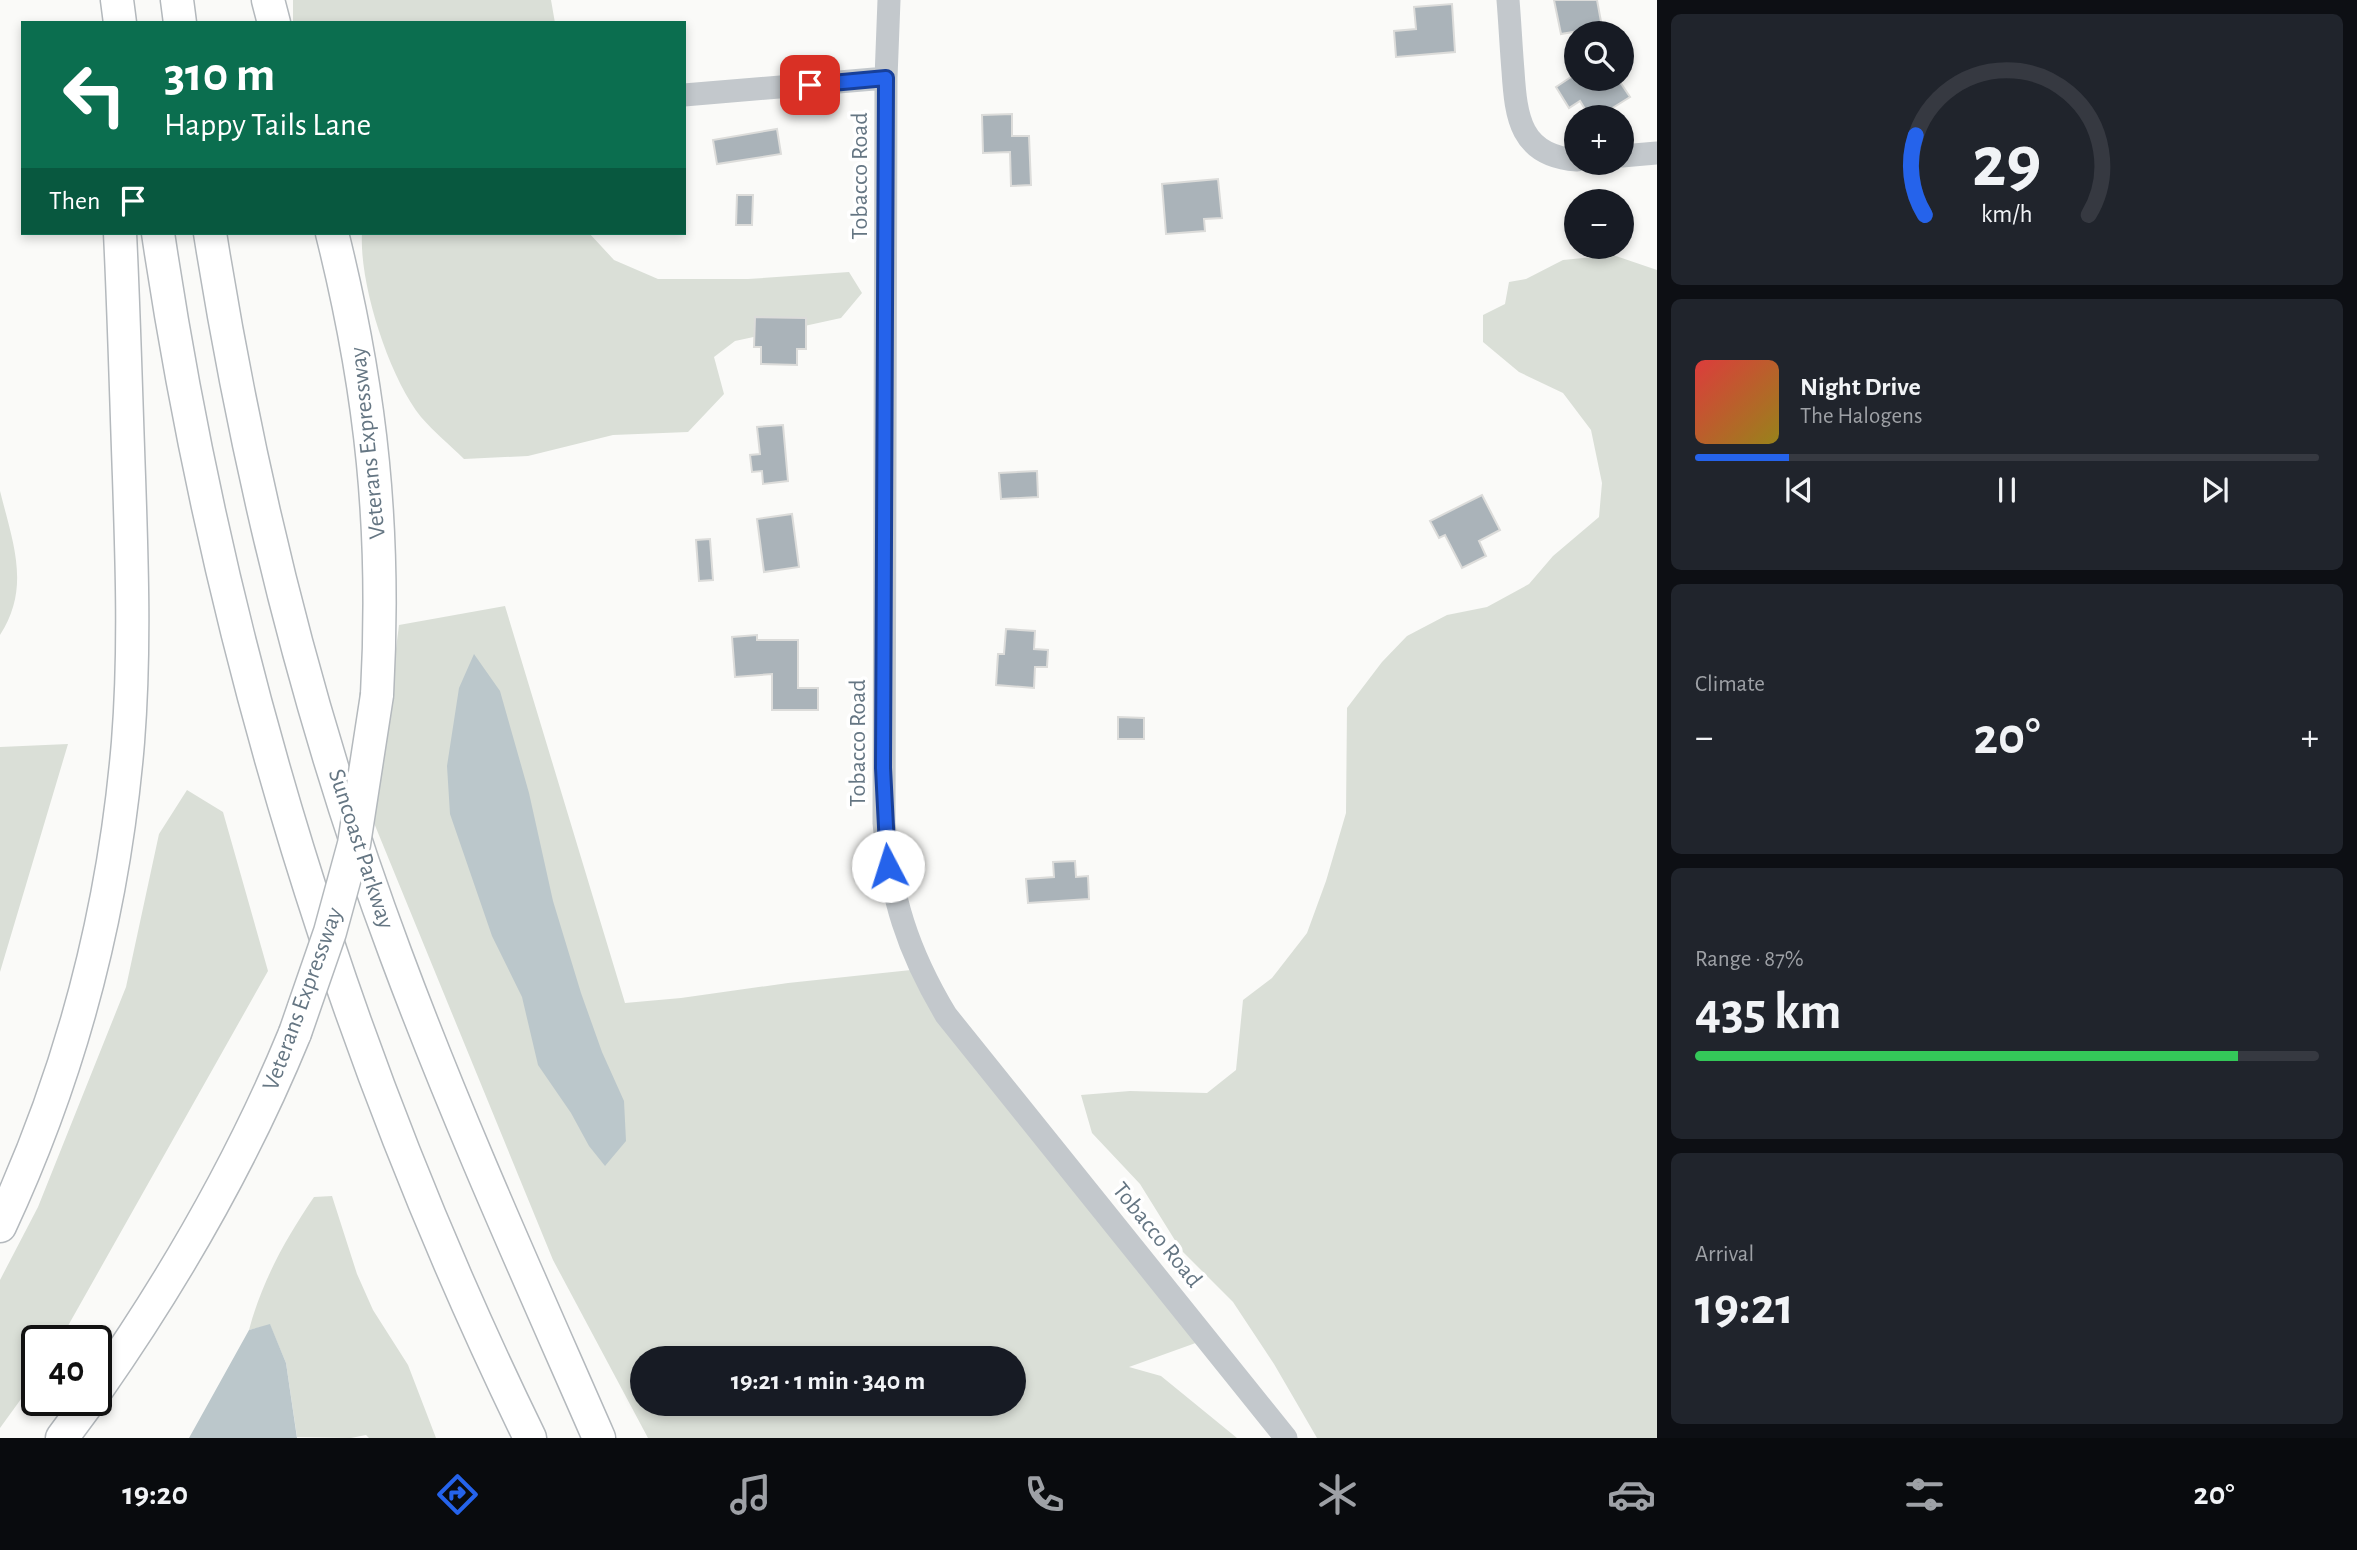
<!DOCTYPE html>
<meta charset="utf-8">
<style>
body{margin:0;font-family:"Alegreya Sans",sans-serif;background:#20242c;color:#f1f3f6;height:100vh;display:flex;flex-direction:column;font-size:26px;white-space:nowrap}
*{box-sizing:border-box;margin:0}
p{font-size:23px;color:#9ea1a6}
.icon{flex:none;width:38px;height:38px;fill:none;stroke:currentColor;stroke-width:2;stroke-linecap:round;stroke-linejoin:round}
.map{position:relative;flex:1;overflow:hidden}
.panel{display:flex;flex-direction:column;gap:14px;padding:14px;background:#0d0f14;width:700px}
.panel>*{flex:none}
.hud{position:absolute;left:21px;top:21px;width:665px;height:214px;border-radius:0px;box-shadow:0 4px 10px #0003;background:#0b6e4f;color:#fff;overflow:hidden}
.buttons{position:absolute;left:1564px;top:21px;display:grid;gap:14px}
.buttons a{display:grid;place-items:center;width:70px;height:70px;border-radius:50%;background:#171b24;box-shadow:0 4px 10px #0003;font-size:35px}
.speed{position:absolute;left:21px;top:1325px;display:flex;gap:14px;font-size:35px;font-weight:700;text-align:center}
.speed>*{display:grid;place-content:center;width:91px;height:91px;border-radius:50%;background:#171b24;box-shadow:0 4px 10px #0003;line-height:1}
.speed .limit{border:4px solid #111;border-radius:10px;background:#fff;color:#111}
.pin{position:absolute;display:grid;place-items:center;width:60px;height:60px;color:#fff;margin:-30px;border-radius:14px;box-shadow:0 4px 10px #0006}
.me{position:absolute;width:77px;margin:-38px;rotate:355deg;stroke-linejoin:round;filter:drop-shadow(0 0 5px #0008)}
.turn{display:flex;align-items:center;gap:24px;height:147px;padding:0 28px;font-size:32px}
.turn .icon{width:91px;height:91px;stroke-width:2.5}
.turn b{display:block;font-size:49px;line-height:60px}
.then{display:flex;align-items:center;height:66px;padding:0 28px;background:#0003;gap:14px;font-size:26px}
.big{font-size:52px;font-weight:700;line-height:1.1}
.panel .card{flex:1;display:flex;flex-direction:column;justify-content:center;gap:10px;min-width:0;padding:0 24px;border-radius:10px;background:#20242c}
.panel .dial{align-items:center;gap:0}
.dial svg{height:182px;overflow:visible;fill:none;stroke:#363941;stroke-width:7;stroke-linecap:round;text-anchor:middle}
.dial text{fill:#f1f3f6;stroke:none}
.song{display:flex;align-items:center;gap:21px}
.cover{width:84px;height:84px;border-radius:10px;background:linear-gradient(135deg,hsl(0 70% 55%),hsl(50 70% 35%))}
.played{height:7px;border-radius:4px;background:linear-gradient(90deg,#2563eb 15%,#363941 15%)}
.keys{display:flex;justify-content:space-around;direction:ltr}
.heat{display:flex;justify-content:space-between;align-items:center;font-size:38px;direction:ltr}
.charge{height:10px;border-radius:5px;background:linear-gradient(90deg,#34c759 87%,#363941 0)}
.trip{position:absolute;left:630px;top:1346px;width:396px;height:70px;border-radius:35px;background:#171b24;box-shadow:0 4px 10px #0003;font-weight:700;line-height:70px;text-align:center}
.tabs{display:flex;height:112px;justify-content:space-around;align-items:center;background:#090b0e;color:#9ea1a6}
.tabs .icon{width:49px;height:49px}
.tabs .on{color:#2563eb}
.tabs b{font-size:32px;color:#f1f3f6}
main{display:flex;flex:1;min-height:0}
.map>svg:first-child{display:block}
.green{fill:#dadfd7;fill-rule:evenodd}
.water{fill:#bbc7cb}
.building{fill:#aab3b9;stroke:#dcdcda;stroke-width:2}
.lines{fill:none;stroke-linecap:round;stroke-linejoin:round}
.highway-casing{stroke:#b4b9bd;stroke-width:35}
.minor{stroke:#c3c8cc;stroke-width:23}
.highway{stroke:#fff;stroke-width:32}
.highway-bridge-casing{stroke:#b4b9bd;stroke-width:35;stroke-linecap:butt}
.highway-bridge{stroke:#fff;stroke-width:32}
.route-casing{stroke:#184099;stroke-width:18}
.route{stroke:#2563eb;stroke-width:12}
.labels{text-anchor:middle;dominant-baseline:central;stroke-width:7;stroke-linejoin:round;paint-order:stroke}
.street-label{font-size:24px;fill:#657683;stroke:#fff}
</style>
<main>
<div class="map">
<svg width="1657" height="1438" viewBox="0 0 1657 1438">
<rect width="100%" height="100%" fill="#fafaf8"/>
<path class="green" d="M293 0H551L555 23H293Z
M362 233H589L614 260 658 279H748L849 272 862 293 841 318 735 341 714 357 724 394 688 432 613 435 528 456 464 459C450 445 434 432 421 417 389 377 359 284 362 233Z
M1613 255 1657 270V1438H1317L1274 1364 1233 1302 1181 1250 1140 1184 1092 1133 1081 1095 1130 1091 1207 1093 1236 1070 1243 1000 1272 978 1307 933 1326 881 1346 813 1347 708 1382 662 1407 636 1447 615 1487 607 1529 584 1553 556 1599 517 1602 483 1591 430 1563 393 1519 372 1483 342V315L1505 304 1509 282 1526 279 1563 260Z
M0 491C13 543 31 587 0 635Z
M505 606 625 1003 681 998 788 983 930 968 962 1029 1204 1340 1129 1367 1161 1376 1237 1438H648L553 1260 374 823 399 625ZM642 1358H1013V1404H642Z
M68 744 0 972V747Z
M187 790 223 812 268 971 60 1340H37V1377L0 1428V1280L38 1207 126 987 159 834Z
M332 1196 357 1274 373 1310 408 1365 436 1438H369L366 1435 351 1438 297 1437 286 1363 270 1325 249 1330C262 1281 286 1238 314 1197Z"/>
<path class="water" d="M474 654 500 691 529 793 553 901 581 993 602 1052 624 1101 626 1141 605 1166 589 1146 571 1113 538 1065 522 997 492 936 450 814 447 766 459 688Z
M270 1324 286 1363 297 1438H189L249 1330Z"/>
<path class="building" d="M1554 0H1597L1602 27 1561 34Z
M1452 4 1455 52 1396 57 1394 31 1416 29 1414 7Z
M1577 73V79H1618L1630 97 1598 117H1590L1580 101 1569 108 1556 87Z
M1012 114V136H1029L1031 185 1011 186 1010 152 983 153 982 115Z
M777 129 781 154 717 164 713 140Z
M1218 179 1222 218 1204 219 1205 231 1166 234 1162 184Z
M737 195H753L752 225H736Z
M755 317 806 318V349H797V365L761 364V347H754Z
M783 425 788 481 763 484 762 471 752 472 750 455 760 454 757 427Z
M1037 471 1038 497 1001 499 999 473Z
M1482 495 1500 530 1479 541 1486 556 1462 568 1445 535 1439 538 1430 521Z
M792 514 799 567 764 572 757 519Z
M710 539 713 580 699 581 696 540Z
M1006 629 1035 631 1034 649 1048 650 1047 667H1035L1034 688 996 685 998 654H1004Z
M757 635V640H798V688H818V710H772V674L735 677 732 637Z
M1118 717 1144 718V739H1118Z
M1075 861 1076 877 1088 876 1089 899 1028 903 1026 879 1054 877 1053 862Z"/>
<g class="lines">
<defs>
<path id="highway" d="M117 0 120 23
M177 0 180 23
M268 0 274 23
M158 233C220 650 345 1059 530 1438
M210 233C249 478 309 723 396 955 457 1119 529 1278 599 1438
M332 233C372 393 386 530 377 695
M0 1226C71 1074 114 909 128 742 135 653 132 565 129 477 126 395 124 314 120 233
M96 1391C175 1278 243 1160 295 1033
M62 1438 90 1400"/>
</defs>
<use href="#highway" class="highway-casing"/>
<path class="minor" d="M889 0 886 78 884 823C891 897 907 950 946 1015L1286 1438
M1508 0C1510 24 1511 47 1513 71 1516 117 1520 156 1577 160
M684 95 886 78
M1622 156 1657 153"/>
<use href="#highway" class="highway"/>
<defs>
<path id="highway-bridge" d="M295 1033 330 932 354 844 377 695"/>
</defs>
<use href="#highway-bridge" class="highway-bridge-casing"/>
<use href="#highway-bridge" class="highway-bridge"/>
</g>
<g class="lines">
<defs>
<path id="route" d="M810 85 886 78 883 768 888 866"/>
</defs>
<use href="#route" class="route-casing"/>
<use href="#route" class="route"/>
</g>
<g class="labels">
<g class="street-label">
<text transform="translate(860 176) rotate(-90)">Tobacco Road</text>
<text transform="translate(368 443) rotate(-96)">Veterans Expressway</text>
<text transform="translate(858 743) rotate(-90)">Tobacco Road</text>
<text transform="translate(361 849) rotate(72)">Suncoast Parkway</text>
<text transform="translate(303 999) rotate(-70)">Veterans Expressway</text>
<text transform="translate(1157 1235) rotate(51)">Tobacco Road</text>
</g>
</g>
</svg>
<div class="buttons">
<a><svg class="icon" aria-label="search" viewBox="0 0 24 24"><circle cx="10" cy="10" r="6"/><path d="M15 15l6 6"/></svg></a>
<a>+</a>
<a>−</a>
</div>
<div class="speed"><div class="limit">40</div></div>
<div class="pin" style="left:810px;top:85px;background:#d93025"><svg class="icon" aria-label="arrive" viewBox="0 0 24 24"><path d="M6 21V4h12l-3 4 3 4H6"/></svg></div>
<svg class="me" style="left:888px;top:866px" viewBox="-20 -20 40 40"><circle r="19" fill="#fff"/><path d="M0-13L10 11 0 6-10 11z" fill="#2563eb"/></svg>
<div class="trip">19:21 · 1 min · 340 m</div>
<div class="hud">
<div class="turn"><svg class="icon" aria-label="left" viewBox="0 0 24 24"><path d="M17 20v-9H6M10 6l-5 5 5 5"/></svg><div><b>310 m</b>Happy Tails Lane</div></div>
<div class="then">Then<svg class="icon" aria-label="arrive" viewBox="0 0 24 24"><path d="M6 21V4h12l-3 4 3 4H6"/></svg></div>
</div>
</div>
<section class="panel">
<div class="card dial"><svg viewBox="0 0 100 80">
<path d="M14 69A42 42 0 1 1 86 69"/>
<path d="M14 69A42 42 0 0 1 10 34" stroke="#2563eb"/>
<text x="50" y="56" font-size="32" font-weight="700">29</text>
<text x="50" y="72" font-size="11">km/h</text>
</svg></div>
<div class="card">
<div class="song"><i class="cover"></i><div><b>Night Drive</b><p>The Halogens</p></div></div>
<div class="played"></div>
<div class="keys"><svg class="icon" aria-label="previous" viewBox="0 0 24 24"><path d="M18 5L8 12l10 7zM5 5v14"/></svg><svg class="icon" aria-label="pause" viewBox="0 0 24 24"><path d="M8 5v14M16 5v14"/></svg><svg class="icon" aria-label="next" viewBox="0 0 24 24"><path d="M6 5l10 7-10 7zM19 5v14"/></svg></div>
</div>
<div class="card"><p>Climate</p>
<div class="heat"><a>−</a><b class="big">20°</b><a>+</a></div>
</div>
<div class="card"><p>Range · 87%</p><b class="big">435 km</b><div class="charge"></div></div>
<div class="card"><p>Arrival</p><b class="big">19:21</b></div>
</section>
</main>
<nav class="tabs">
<b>19:20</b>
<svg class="icon on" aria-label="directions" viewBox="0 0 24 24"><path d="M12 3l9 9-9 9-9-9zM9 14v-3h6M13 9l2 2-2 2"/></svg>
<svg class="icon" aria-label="music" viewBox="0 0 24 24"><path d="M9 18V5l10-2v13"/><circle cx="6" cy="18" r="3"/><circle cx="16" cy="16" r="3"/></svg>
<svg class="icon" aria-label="phone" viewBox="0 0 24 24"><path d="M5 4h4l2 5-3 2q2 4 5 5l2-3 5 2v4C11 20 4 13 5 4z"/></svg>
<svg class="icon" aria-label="climate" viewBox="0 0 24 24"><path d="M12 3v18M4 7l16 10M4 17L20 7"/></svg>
<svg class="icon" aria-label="car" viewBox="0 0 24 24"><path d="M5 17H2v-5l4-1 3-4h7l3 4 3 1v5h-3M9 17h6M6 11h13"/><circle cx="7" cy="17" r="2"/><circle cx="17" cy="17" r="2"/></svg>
<svg class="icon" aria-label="filters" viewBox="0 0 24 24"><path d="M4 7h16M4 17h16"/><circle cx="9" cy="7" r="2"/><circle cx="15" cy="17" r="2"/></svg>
<b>20°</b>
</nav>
